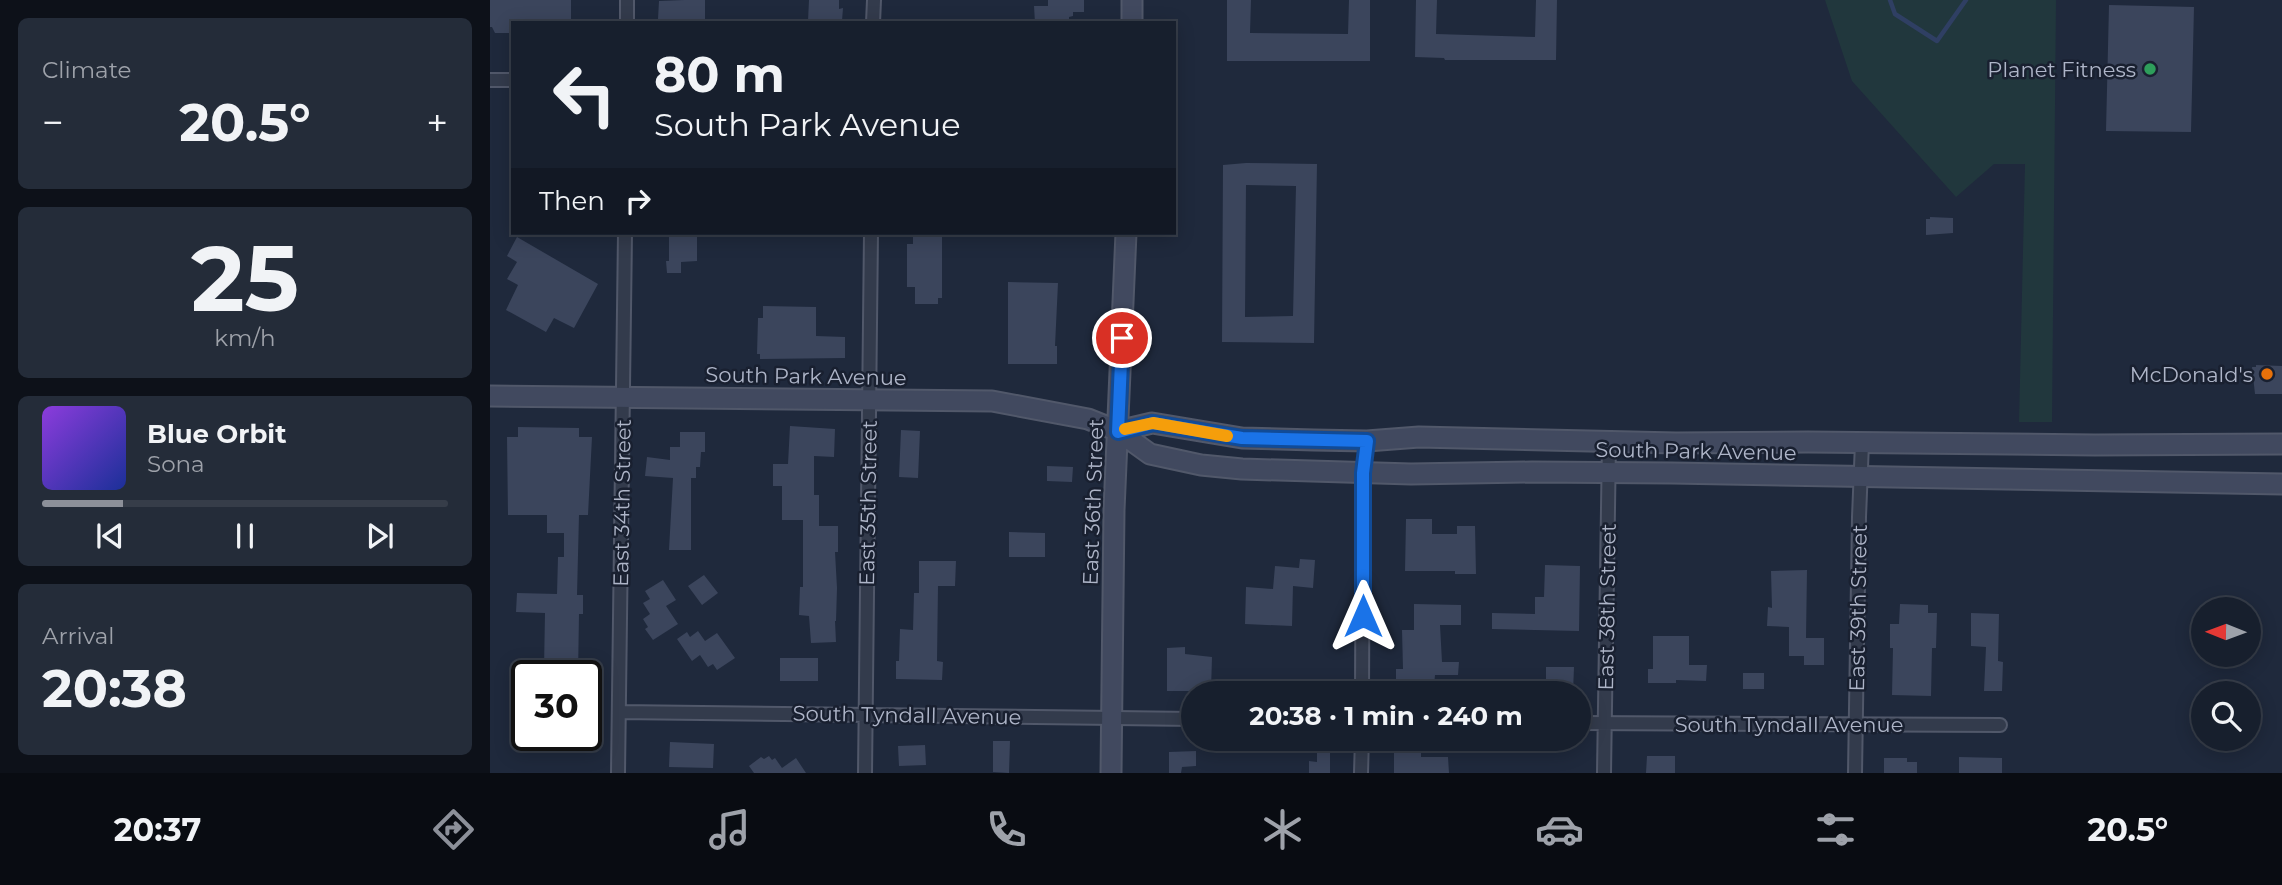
<!DOCTYPE html>
<meta charset="utf-8">
<style>
body{margin:0;font-family:Montserrat,sans-serif;background:#242c39;color:#f1f3f6;height:100vh;display:flex;flex-direction:column;font-size:26px;white-space:nowrap}
*{box-sizing:border-box;margin:0}
p{font-size:23px;color:#9ea2aa}
.icon{flex:none;width:38px;height:38px;fill:none;stroke:currentColor;stroke-width:2;stroke-linecap:round;stroke-linejoin:round}
.map{position:relative;flex:1;overflow:hidden}
.drawer{display:flex;flex-direction:column;gap:18px;padding:18px;background:#0d1119;width:490px}
.drawer>*{flex:none}
.top-card{position:absolute;left:21px;top:21px;width:665px;height:214px;border-radius:0px;box-shadow:0 4px 18px #0003,0 0 0 2px #363d49;background:#171f2d;color:#f1f3f6;overflow:hidden}
.needle{width:46px;rotate:271deg}
.buttons{position:absolute;left:1701px;top:597px;display:grid;gap:14px}
.buttons a{display:grid;place-items:center;width:70px;height:70px;border-radius:50%;background:#171f2d;box-shadow:0 4px 18px #0003,0 0 0 2px #363d49;font-size:35px}
.speed{position:absolute;left:21px;top:660px;display:flex;gap:14px;font-size:35px;font-weight:700;text-align:center}
.speed>*{display:grid;place-content:center;width:91px;height:91px;border-radius:50%;background:#171f2d;box-shadow:0 4px 18px #0003,0 0 0 2px #363d49;line-height:1}
.speed .limit{border:4px solid #111;border-radius:10px;background:#fff;color:#111}
.pin{position:absolute;display:grid;place-items:center;width:60px;height:60px;color:#fff;margin:-30px;border:4px solid #fff;border-radius:50%;box-shadow:0 2px 7px #0007}
.me{position:absolute;width:77px;margin:-38px;rotate:0deg;stroke-linejoin:round;filter:drop-shadow(0 0 5px #0008)}
.turn{display:flex;align-items:center;gap:24px;height:147px;padding:0 28px;font-size:32px}
.turn .icon{width:91px;height:91px;stroke-width:2.5}
.turn b{display:block;font-size:49px;line-height:60px}
.then{display:flex;align-items:center;height:66px;padding:0 28px;background:#0003;gap:14px;font-size:26px}
.big{font-size:52px;font-weight:700;line-height:1.1}
.drawer .tile{flex:1;display:flex;flex-direction:column;justify-content:center;gap:10px;min-width:0;padding:0 24px;border-radius:10px;background:#242c39}
.drawer .dial{align-items:center;gap:0}
.dial b{font-size:91px;line-height:1}
.song{display:flex;align-items:center;gap:21px}
.cover{width:84px;height:84px;border-radius:10px;background:linear-gradient(135deg,hsl(270 70% 55%),hsl(230 70% 35%))}
.played{height:7px;border-radius:4px;background:linear-gradient(90deg,#8c9099 20%,#363d49 20%)}
.keys{display:flex;justify-content:space-around;direction:ltr}
.heat{display:flex;justify-content:space-between;align-items:center;font-size:38px;direction:ltr}
.trip{position:absolute;left:691px;top:681px;width:410px;height:70px;border-radius:35px;background:#171f2d;box-shadow:0 4px 18px #0003,0 0 0 2px #363d49;font-weight:700;line-height:70px;text-align:center}
.menu{display:flex;height:112px;justify-content:space-around;align-items:center;background:#090c12;color:#9ea2aa}
.menu .icon{width:49px;height:49px}
.menu .active{color:#8c9099}
.menu b{font-size:32px;color:#f1f3f6}
main{display:flex;flex:1;min-height:0}
.map>svg:first-child{display:block}
.green{fill:#21373d}
.lines{fill:none;stroke-linecap:round;stroke-linejoin:round}
.stream{stroke:#2f3f63;stroke-width:4.5}
.building{fill:#3b455c;fill-rule:evenodd}
.street-casing{stroke:#51586a;stroke-width:16}
.secondary-casing{stroke:#51586a;stroke-width:23}
.street{stroke:#333b4c;stroke-width:12}
.secondary{stroke:#41495f;stroke-width:19}
.route-casing{stroke:#114b97;stroke-width:18}
.route{stroke:#1a73e8;stroke-width:12}
.slow{stroke:#f59e0b;stroke-width:12}
.leisure-dot{fill:#2e9e5b;stroke:#192030;stroke-width:2.5}
.food-dot{fill:#e8710a;stroke:#192030;stroke-width:2.5}
.labels{text-anchor:middle;dominant-baseline:central;stroke-width:5;stroke-linejoin:round;paint-order:stroke}
.poi-label{font-size:21px;fill:#aeb5c8;stroke:#192030;text-anchor:end}
.street-label{font-size:21px;fill:#aeb5c8;stroke:#192030}
</style>
<main>
<section class="drawer">
<div class="tile"><p>Climate</p>
<div class="heat"><a>−</a><b class="big">20.5°</b><a>+</a></div>
</div>
<div class="tile dial"><b>25</b><p>km/h</p></div>
<div class="tile">
<div class="song"><i class="cover"></i><div><b>Blue Orbit</b><p>Sona</p></div></div>
<div class="played"></div>
<div class="keys"><svg class="icon" aria-label="previous" viewBox="0 0 24 24"><path d="M18 5L8 12l10 7zM5 5v14"/></svg><svg class="icon" aria-label="pause" viewBox="0 0 24 24"><path d="M8 5v14M16 5v14"/></svg><svg class="icon" aria-label="next" viewBox="0 0 24 24"><path d="M6 5l10 7-10 7zM19 5v14"/></svg></div>
</div>
<div class="tile"><p>Arrival</p><b class="big">20:38</b></div>
</section>
<div class="map">
<svg width="1792" height="773" viewBox="0 0 1792 773">
<rect width="100%" height="100%" fill="#1f293c"/>
<path class="green" d="M1335 0H1566L1562 422H1529L1535 164H1504L1466 197 1362 81Z"/>
<g class="lines">
<path class="stream" d="M1400 0 1405 14 1447 41 1476 0"/>
</g>
<path class="building" d="M0 0H81V23H23V33H5L2 27H0Z
M194 0H215V20L168 19 169 1Z
M319 0H349V9L353 8 352 21H318Z
M558 0H594V12H583V16L579 17V23H545L544 6H558Z
M737 0H761L760 33 858 34 859 0H880V61H737Z
M926 0H947L946 34 1045 37 1046 0H1067L1066 60H955L954 58 925 57Z
M1619 5 1704 7 1701 132 1616 131Z
M756 163 827 164 824 343 732 342 733 165ZM756 185 806 186 803 316 755 317Z
M1440 217 1463 218V233L1436 235V219H1440Z
M179 233H207V261L191 262V273H177L176 261H179Z
M423 233H452V298H448V304H425V287H417V244H423Z
M27 237 108 284 84 328 64 318 56 332 16 310 28 285 17 279 27 262 17 256Z
M518 282 568 283 565 346H567V364H518Z
M273 306 326 307V336L355 337V358L270 359V354H267L268 318H273Z
M1766 365 1792 366V394H1765L1762 367H1766Z
M300 426 345 429 344 457 324 456V495H329V526H348V552H345L347 588 346 621H345L346 642 321 643 319 616 309 615 310 587H313V520H292V486H283V464H298Z
M28 427 89 428V437H102L98 515H89L87 595H93V614H89L88 676H65V668H54L55 613 26 612 27 593 67 594 68 557H74V533H57V515H18L17 437H28Z
M411 430 430 431 428 478 409 477Z
M190 432H215V452H211L210 467H206V478H201V550H179L183 478 155 476 157 457 180 460V447H190Z
M557 466 583 467 582 482 557 481Z
M916 519H942V534H967V526H985L986 574H965V571H915Z
M519 532 555 533V557H519Z
M810 559 825 560 823 588 803 586 802 626 755 624 756 587 783 589 785 566 809 568Z
M429 561H466L465 586H448L447 661 453 662 452 680 406 679V661H409L410 629 423 630 424 593H429Z
M1055 565 1090 566 1089 631 1002 629V613L1045 614V597H1054Z
M1317 570 1316 638H1334V665H1314V656H1299V627L1277 626 1278 607 1282 608 1281 571Z
M214 575 228 593 212 605 198 586Z
M173 580 186 600 176 606 188 624 163 640 155 629 158 627 153 619 160 614 153 603 160 599 155 591Z
M924 604 971 605V625H950L952 662H969L968 675H945L944 686 906 685V669H913L912 630H924Z
M1410 604 1438 605V613H1447L1446 648H1442L1441 696 1402 695 1403 648H1400V624H1409Z
M1481 613 1509 614 1508 661 1513 662 1512 691H1494L1496 647 1481 646Z
M208 631 215 641 227 633 245 658 227 670 223 664 218 667 210 655 202 661 187 639 197 632 200 637Z
M1163 636H1199V665H1217L1216 681 1186 680V683H1158V669H1163Z
M695 647V654L722 657 721 691H677V648Z
M290 658H328V681H290Z
M1056 667H1084L1083 693H1056Z
M1253 673H1274V689H1253Z
M503 741H520L519 773 503 772Z
M180 742 224 744 223 768 179 767Z
M435 745 436 765 409 766 408 746Z
M827 749H840V773H819V761L827 762Z
M706 751V766L692 767 691 773H679V752Z
M904 753H931V757H958L959 773H904Z
M279 756 282 760 285 758 292 768 306 758 316 773H264L259 766 271 757 274 759Z
M1157 756H1185V773H1156Z
M1469 757 1512 758V773H1469Z
M1394 758H1417V762H1427V773H1394Z"/>
<g class="lines">
<defs>
<path id="street" d="M137 23V0
M383 23 384 0
M0 80H23
M872 693 873 473 877 441
M129 712 704 719
M1088 723 1510 725
M128 773 135 233
M375 773 381 233
M871 773 872 738
M1114 773 1119 442
M1365 773 1369 517 1372 443"/>
<path id="secondary" d="M642 23V0
M0 396 502 401 598 419 628 431 660 454 711 465 752 469 921 474 1042 472 1182 473 1792 484
M628 431 662 423 752 438 824 440 877 441 929 437 1186 443 1318 442 1605 445 1792 444
M621 773 624 510 636 233"/>
</defs>
<use href="#street" class="street-casing"/>
<use href="#secondary" class="secondary-casing"/>
<use href="#street" class="street"/>
<use href="#secondary" class="secondary"/>
</g>
<g class="lines">
<defs>
<path id="route" d="M632 338 628 432 663 423 752 438 877 441 873 473V616"/>
</defs>
<use href="#route" class="route-casing"/>
<use href="#route" class="route"/>
<path class="slow" d="M635 429 663 423 737 436"/>
</g>
<circle class="leisure-dot" cx="1660" cy="69" r="7"/>
<circle class="food-dot" cx="1777" cy="374" r="7"/>
<g class="labels">
<g class="poi-label">
<text x="1646" y="69">Planet Fitness</text>
<text x="1763" y="374">McDonald's</text>
</g>
<g class="street-label">
<text transform="translate(316 376) rotate(1)">South Park Avenue</text>
<text transform="translate(1206 451) rotate(1)">South Park Avenue</text>
<text transform="translate(603 502) rotate(-88)">East 36th Street</text>
<text transform="translate(132 503) rotate(-89)">East 34th Street</text>
<text transform="translate(378 503) rotate(-89)">East 35th Street</text>
<text transform="translate(1117 607) rotate(-89)">East 38th Street</text>
<text transform="translate(1368 608) rotate(-89)">East 39th Street</text>
<text transform="translate(417 715) rotate(1)">South Tyndall Avenue</text>
<text x="1299" y="724">South Tyndall Avenue</text>
</g>
</g>
</svg>
<div class="buttons">
<a><svg class="needle" viewBox="-14 -14 28 28"><path d="M0-13l5 13h-10z" fill="#e53935"/><path d="M0 13l5-13h-10z" fill="#9ea2aa"/></svg></a>
<a><svg class="icon" aria-label="search" viewBox="0 0 24 24"><circle cx="10" cy="10" r="6"/><path d="M15 15l6 6"/></svg></a>
</div>
<div class="speed"><div class="limit">30</div></div>
<div class="pin" style="left:632px;top:338px;background:#d93025"><svg class="icon" aria-label="arrive" viewBox="0 0 24 24"><path d="M6 21V4h12l-3 4 3 4H6"/></svg></div>
<svg class="me" style="left:873px;top:616px" viewBox="-20 -20 40 40"><path d="M0-17L14 15 0 8-14 15z" fill="#1a73e8" stroke="#fff" stroke-width="4"/></svg>
<div class="trip">20:38 · 1 min · 240 m</div>
<div class="top-card">
<div class="turn"><svg class="icon" aria-label="left" viewBox="0 0 24 24"><path d="M17 20v-9H6M10 6l-5 5 5 5"/></svg><div><b>80 m</b>South Park Avenue</div></div>
<div class="then">Then<svg class="icon" aria-label="right" viewBox="0 0 24 24"><path d="M7 20v-9h11M14 6l5 5-5 5"/></svg></div>
</div>
</div>
</main>
<nav class="menu">
<b>20:37</b>
<svg class="icon active" aria-label="directions" viewBox="0 0 24 24"><path d="M12 3l9 9-9 9-9-9zM9 14v-3h6M13 9l2 2-2 2"/></svg>
<svg class="icon" aria-label="music" viewBox="0 0 24 24"><path d="M9 18V5l10-2v13"/><circle cx="6" cy="18" r="3"/><circle cx="16" cy="16" r="3"/></svg>
<svg class="icon" aria-label="phone" viewBox="0 0 24 24"><path d="M5 4h4l2 5-3 2q2 4 5 5l2-3 5 2v4C11 20 4 13 5 4z"/></svg>
<svg class="icon" aria-label="climate" viewBox="0 0 24 24"><path d="M12 3v18M4 7l16 10M4 17L20 7"/></svg>
<svg class="icon" aria-label="car" viewBox="0 0 24 24"><path d="M5 17H2v-5l4-1 3-4h7l3 4 3 1v5h-3M9 17h6M6 11h13"/><circle cx="7" cy="17" r="2"/><circle cx="17" cy="17" r="2"/></svg>
<svg class="icon" aria-label="filters" viewBox="0 0 24 24"><path d="M4 7h16M4 17h16"/><circle cx="9" cy="7" r="2"/><circle cx="15" cy="17" r="2"/></svg>
<b>20.5°</b>
</nav>
